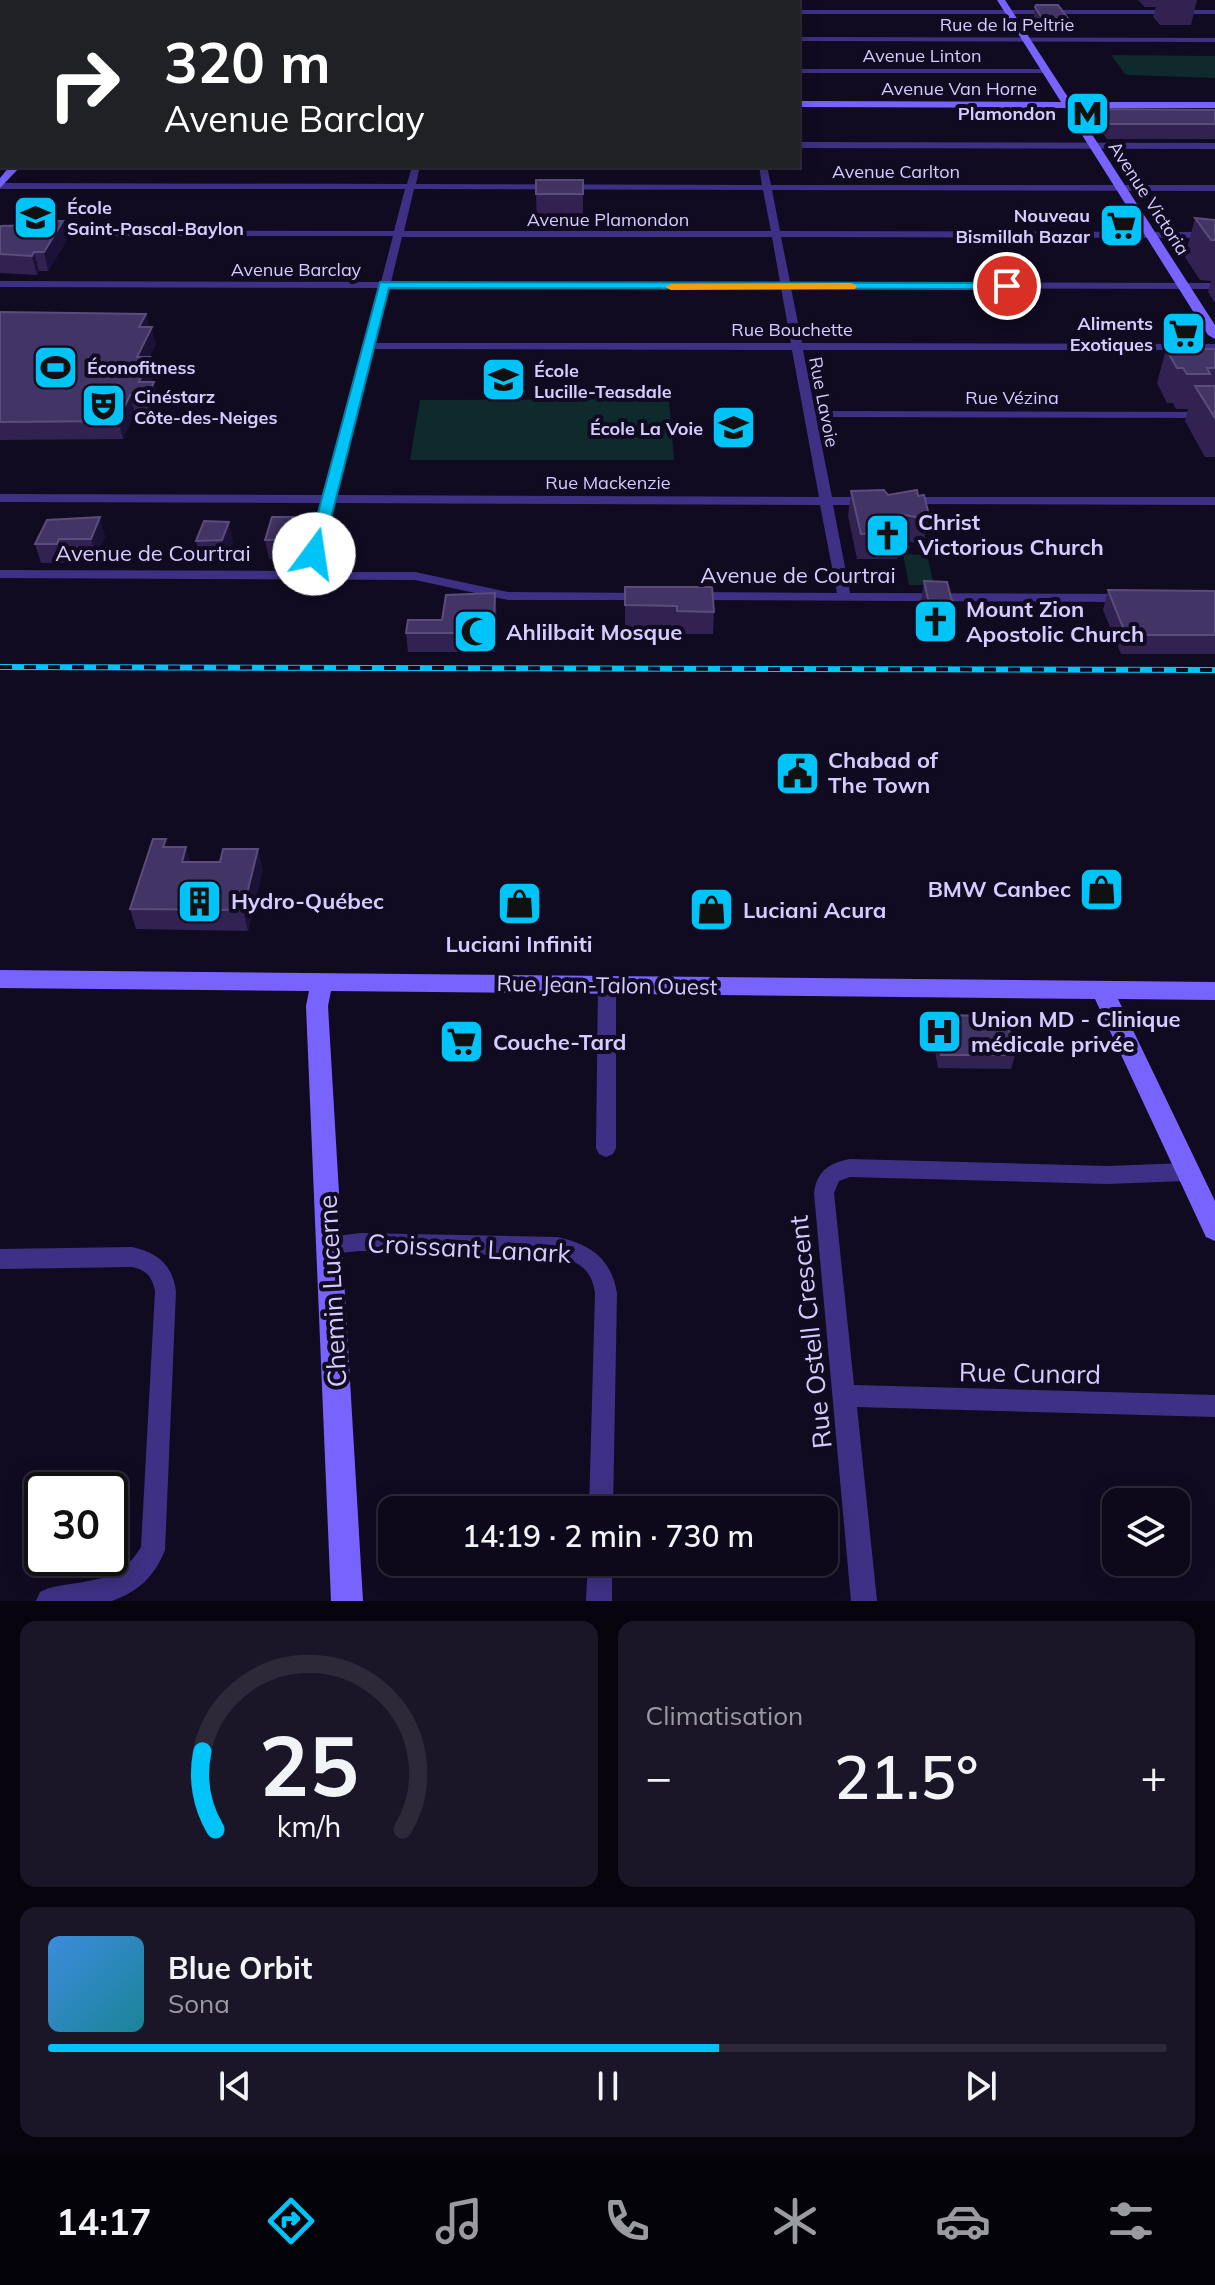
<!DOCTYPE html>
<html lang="fr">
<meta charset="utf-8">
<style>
body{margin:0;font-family:Mulish,sans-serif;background:#1b1627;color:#f1f3f6;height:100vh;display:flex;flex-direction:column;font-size:30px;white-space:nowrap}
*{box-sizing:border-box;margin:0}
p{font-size:26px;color:#9a9aa2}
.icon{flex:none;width:44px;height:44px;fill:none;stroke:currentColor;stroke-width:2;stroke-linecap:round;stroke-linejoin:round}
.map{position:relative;height:1601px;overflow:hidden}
.details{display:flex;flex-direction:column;gap:20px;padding:20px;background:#07040e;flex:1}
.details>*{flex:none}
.banner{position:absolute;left:0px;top:0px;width:800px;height:168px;box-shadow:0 4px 20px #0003,0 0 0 2px #2d2939;background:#202124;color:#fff;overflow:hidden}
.controls{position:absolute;left:1102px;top:1488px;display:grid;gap:16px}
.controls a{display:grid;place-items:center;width:88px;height:88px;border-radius:16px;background:#0d081a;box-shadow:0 4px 20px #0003,0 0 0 2px #2d2939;font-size:40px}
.speed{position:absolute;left:24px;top:1472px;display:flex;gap:16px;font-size:40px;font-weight:700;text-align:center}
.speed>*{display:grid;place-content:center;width:104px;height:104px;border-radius:50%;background:#0d081a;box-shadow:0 4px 20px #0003,0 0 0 2px #2d2939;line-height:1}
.speed .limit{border:4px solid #111;border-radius:12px;background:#fff;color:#111}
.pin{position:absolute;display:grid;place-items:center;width:68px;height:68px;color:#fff;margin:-34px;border:4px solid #fff;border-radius:50%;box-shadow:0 2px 8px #0007}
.me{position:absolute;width:88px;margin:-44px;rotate:14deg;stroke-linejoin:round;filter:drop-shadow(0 0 6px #0008)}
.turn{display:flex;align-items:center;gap:28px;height:168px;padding:0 32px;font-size:36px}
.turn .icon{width:104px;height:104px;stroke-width:2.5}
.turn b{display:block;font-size:56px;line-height:68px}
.big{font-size:60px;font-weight:600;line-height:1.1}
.details .card{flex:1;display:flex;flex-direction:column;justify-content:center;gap:12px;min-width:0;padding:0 28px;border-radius:16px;background:#1b1627}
.details .dial{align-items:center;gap:0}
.dial svg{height:208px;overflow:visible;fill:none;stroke:#2d2939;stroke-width:7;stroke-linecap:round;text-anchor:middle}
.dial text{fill:#f1f3f6;stroke:none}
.song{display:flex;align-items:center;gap:24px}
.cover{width:96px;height:96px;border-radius:12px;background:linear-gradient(135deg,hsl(210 70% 55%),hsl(190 70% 35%))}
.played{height:8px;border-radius:4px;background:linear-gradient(90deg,#00c3f7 60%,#2d2939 60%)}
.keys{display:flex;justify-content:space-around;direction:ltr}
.heat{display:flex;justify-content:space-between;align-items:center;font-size:44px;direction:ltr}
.details .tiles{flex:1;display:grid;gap:20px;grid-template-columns:1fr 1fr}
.card:last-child{grid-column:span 2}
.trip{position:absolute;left:378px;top:1496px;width:460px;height:80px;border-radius:16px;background:#0d081a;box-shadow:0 4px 20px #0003,0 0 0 2px #2d2939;font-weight:600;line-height:80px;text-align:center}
.dock{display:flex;height:128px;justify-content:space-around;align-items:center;background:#05030a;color:#9a9aa2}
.dock .icon{width:56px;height:56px}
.dock .selected{color:#00c3f7}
.dock b{font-size:36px;color:#f1f3f6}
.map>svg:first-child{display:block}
.green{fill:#0e2a2c}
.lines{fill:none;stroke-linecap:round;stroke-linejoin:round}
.street{fill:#3e3185;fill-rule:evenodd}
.secondary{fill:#7863ff;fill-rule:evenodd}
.rail-casing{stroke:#00c3f7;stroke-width:6}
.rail{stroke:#110b22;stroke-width:4;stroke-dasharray:12;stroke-linecap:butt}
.wall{fill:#312251}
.shaded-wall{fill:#1c1136}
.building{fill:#423464;stroke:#5a4c7c;stroke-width:2}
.route{fill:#00c3f7;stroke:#007fa1;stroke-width:2}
.slow{fill:#f59e0b}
.labels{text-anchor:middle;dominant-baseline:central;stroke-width:8;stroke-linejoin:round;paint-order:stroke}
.far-street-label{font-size:18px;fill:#d7ccff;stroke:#110b22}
.far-poi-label{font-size:18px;font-weight:bold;fill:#d7ccff;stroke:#110b22;text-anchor:end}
.poi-label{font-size:22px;font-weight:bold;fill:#d7ccff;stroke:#110b22;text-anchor:start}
.street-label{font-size:22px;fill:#d7ccff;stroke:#110b22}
.near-street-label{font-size:26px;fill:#d7ccff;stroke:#110b22}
</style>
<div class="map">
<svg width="1215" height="1601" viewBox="0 0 1215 1601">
<rect width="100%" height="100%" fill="#110b22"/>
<path class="green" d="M1111 55 1215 56V78L1130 75 1125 74Z
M669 399 674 460H410L420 400Z
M903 554 927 555 934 585H909Z"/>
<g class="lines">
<path class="street" d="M461 0H467V2H461Z
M729 0H735V2H729Z
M798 10H1215V14H798Z
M0 14H2V18H0Z
M798 37 1215 38V42L798 41Z
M0 39H2L0 44Z
M798 69H1046L1050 71 1046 73H798Z
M0 73H2V77H0Z
M798 142 1215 143V149L798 148Z
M0 148H2V154H0Z
M412 166H420L416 184 762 185 759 166H767L771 185H1215V191L772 190 780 231 1215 232V238L781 237 790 282 1215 283V289L791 288 802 343 1215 344V350H803L815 411 1215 412V418L816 417 832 497H870L876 501 870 505H833L850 593 1128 594 1135 598 1128 602 691 600 684 596 691 592 837 593 820 505 334 503 317 572H415L508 592 649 593 651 596 644 600H508L415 580 0 578V570L303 571 322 503 0 502V494L324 495 379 288 0 287V281L381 282 393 236H0V230L394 231 405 189H0V183L407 184ZM414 189 763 190 771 231H404ZM402 237H772L780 282H391ZM389 288H781L791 343H375ZM373 349 792 350 819 497 336 495Z
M906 497H1215V505L902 504V498Z
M607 978 613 980 616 985V1148L613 1154 606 1157 599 1154 596 1148 598 985 601 980Z
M850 1159 1107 1166 1186 1163 1193 1166 1196 1172 1193 1178 1186 1181 1107 1184 850 1177 839 1181 834 1193 854 1385 1215 1395V1417L857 1407 877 1601H851L814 1193C817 1171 829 1163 850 1159Z
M360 1233 557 1237C590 1244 611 1258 617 1293L613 1510H589L595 1293C592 1270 579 1261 557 1257L360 1251 329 1254 322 1252 318 1245 322 1238Z
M132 1247C158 1253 172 1264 176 1291L165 1550C154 1577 139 1591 112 1601H36L40 1592 49 1588C86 1579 119 1585 141 1547L155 1291C152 1276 146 1270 132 1267L0 1269V1249Z
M588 1562H612V1601H586Z"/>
<path class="secondary" d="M997 0H1005L1071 102H1215V108H1075L1215 325V339L1208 335 1065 108 798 107V101L1061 102Z
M0 111H2V117H0Z
M10 166H21L0 188V178Z
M0 970 1215 982V1000L1118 999 1215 1201V1241L1206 1237 1095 999 331 991 328 1006 363 1601H331L306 1006 309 991 0 988Z"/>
<defs>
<path id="rail" d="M0 667 1215 670"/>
</defs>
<use href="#rail" class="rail-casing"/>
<use href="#rail" class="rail"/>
</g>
<path class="wall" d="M258 0H444L443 2H258Z
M1138 0H1197L1191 25H1160L1153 17 1156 7H1145Z
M1035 7 1070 21 1067 34H1042L1033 20Z
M1099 109 1215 110V139H1107L1096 124Z
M583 180V226H537L536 194Z
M1195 218 1215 220V303L1208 292 1211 281 1200 280 1185 257Z
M0 226 67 240 48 271H39L37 275 0 273Z
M0 312 146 314 149 327 156 344 149 357 154 375 151 382 158 400 153 413H135L123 439 0 440Z
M1166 349H1215V457H1205L1185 421 1188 409H1176L1173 403H1167L1157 383Z
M851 491 888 495 918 496 929 515 924 540 918 539 917 543 900 540 897 559H857L848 516Z
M294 517 298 536 291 559H269L265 540Z
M47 520 105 536 96 558H65L63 563H41L35 544Z
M204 521 233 541 226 559 201 560 196 541Z
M924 581 955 612 950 638 931 639 930 634H926L920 607Z
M625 587 714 612 713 634H676V629L625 628Z
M1108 590 1215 591V654H1121L1103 610Z
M497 613 495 652H408L406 633 442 620Z
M169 847 190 862 263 869 248 931 136 929 130 909Z
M934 1015 1015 1055 1011 1069 938 1068 931 1029Z"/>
<path class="shaded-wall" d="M183 0H206L204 2H181Z
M63 221 67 240 48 271 44 252Z
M34 252 39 271 37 275 32 256Z
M146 314 150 331 139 327Z
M152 327 156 344 141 375 137 357Z
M150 357 154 375 145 395 139 382Z
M154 382 158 400 153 413 148 395Z
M130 395 135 413 123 439 118 421Z
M100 517 105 536 96 558 91 539Z
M294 517 298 536 291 559 288 540Z
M229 522 233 541 226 559 222 540Z
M59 539 65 558 63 563 57 544Z
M495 593 497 613 495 652 494 633Z
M955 612 950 638 946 640 951 614Z
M186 847 192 868 182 862Z
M258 849 263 869 248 931 243 910Z"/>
<path class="building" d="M158 0H183L181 2H156Z
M1036 5H1058L1070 21H1044L1035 7Z
M1099 109 1215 110V124H1110Z
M536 180H583V194H536Z
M1195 218 1215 220V240H1211Z
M46 221H63L44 252H34L32 256 0 254V226L43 225Z
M0 312 146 314 139 327H152L137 357H150L139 382H154L148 395H130L118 421 0 422Z
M1166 349H1215V368H1207L1210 374H1187L1183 368H1177Z
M1195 386H1215V418Z
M884 490 888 495 917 490 918 496 924 495 929 515 923 514 922 518 899 514 902 524H898L901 533 861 534 851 491Z
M100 517 91 539H59L57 544H35L47 520Z
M272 517H294L288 540H265Z
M204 521 229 522 222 540 196 541Z
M924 581 947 582 955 612 936 613 934 608H930Z
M625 587H712L714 612 677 611V606L625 605Z
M1108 590 1215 591V635H1126Z
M495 593 494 633H406L408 620H442L446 595Z
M153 839H166L163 847H186L182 862H220L223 849H258L243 910 130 909Z
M934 1015 1006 1016 1015 1055H941Z"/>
<path class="route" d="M380 282 1007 283 1013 286 1007 289 389 288 322 554 314 559 307 554Z"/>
<path class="slow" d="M851 283 857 286 855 289 671 290 665 287 671 284Z"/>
<defs>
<symbol id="metro-square" viewBox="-11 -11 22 22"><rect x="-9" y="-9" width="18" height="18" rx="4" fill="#00c3f7" stroke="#110b22"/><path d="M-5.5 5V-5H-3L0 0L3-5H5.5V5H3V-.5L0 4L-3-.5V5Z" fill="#111"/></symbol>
<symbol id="school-square" viewBox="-11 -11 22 22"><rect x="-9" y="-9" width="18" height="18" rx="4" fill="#00c3f7" stroke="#110b22"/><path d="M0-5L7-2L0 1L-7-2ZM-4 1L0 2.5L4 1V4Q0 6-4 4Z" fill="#111"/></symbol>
<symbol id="supermarket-square" viewBox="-11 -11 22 22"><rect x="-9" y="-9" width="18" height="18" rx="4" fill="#00c3f7" stroke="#110b22"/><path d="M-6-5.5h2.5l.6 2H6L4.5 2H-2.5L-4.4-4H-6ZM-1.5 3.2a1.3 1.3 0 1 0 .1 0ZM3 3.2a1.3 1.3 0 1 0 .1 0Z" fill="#111"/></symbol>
<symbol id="stadium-square" viewBox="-11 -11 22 22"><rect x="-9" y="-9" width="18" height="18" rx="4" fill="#00c3f7" stroke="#110b22"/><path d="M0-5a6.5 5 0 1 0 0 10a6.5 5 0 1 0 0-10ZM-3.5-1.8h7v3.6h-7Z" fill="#111"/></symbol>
<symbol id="theatre-square" viewBox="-11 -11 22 22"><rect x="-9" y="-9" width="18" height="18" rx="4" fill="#00c3f7" stroke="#110b22"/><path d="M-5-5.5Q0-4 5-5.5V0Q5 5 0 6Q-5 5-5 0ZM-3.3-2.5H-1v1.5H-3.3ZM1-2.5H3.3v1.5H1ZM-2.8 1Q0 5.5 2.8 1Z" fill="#111"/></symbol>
<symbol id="church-square" viewBox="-11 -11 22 22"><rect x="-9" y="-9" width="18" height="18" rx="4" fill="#00c3f7" stroke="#110b22"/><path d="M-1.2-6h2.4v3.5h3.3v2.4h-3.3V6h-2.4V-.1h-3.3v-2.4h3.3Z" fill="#111"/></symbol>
<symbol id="mosque-square" viewBox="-11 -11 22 22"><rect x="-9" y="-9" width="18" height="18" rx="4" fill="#00c3f7" stroke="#110b22"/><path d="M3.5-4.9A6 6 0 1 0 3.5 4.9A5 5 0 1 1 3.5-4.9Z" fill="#111"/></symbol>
<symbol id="civic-square" viewBox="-11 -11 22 22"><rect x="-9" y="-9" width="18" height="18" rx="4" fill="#00c3f7" stroke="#110b22"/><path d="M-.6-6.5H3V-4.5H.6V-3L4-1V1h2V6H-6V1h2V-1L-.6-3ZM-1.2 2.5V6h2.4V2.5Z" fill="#111"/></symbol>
<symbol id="shop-square" viewBox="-11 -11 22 22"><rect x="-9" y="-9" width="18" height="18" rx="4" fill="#00c3f7" stroke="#110b22"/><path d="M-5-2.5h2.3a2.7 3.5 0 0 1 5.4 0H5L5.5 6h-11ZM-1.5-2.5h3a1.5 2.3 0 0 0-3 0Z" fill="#111"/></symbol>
<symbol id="building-square" viewBox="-11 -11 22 22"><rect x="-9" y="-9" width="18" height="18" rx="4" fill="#00c3f7" stroke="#110b22"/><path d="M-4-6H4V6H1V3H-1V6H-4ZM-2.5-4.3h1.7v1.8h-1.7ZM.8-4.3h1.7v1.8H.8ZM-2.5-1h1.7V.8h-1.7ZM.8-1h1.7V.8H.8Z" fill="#111"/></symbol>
<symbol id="hospital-square" viewBox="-11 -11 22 22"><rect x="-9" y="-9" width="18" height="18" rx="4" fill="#00c3f7" stroke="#110b22"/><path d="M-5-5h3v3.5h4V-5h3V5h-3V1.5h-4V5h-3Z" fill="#111"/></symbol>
</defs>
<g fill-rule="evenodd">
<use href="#metro-square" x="1062" y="88" width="51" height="51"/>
<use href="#school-square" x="10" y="192" width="51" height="51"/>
<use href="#supermarket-square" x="1096" y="200" width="51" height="51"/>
<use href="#supermarket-square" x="1158" y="308" width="51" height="51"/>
<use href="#stadium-square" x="30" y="342" width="51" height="51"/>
<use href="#school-square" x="478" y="354" width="51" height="51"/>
<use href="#theatre-square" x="78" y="380" width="51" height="51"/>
<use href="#school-square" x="708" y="402" width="51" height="51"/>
<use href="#church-square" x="862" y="510" width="51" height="51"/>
<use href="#church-square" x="910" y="596" width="51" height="51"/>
<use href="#mosque-square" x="450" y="606" width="51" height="51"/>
<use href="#civic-square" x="772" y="748" width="51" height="51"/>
<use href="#shop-square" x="1076" y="864" width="51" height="51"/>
<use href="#building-square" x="174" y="876" width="51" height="51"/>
<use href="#shop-square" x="494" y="878" width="51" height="51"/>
<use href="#shop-square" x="686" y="884" width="51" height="51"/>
<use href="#hospital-square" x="914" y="1006" width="51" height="51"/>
<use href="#supermarket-square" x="436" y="1016" width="51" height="51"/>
</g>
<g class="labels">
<g class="far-street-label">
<text x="1007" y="24">Rue de la Peltrie</text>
<text x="922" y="55">Avenue Linton</text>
<text x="959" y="88">Avenue Van Horne</text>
<text x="896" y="171">Avenue Carlton</text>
<text transform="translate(1149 198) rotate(57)">Avenue Victoria</text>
<text x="608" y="219">Avenue Plamondon</text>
<text x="296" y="269">Avenue Barclay</text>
<text x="792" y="329">Rue Bouchette</text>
<text x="1012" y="397">Rue Vézina</text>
<text transform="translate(824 402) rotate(79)">Rue Lavoie</text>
<text x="608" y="482">Rue Mackenzie</text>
</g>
<g class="far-poi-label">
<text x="1056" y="113">Plamondon</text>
<text x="67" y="207" text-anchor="start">École<tspan x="67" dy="21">Saint-Pascal-Baylon</tspan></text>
<text x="1090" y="215">Nouveau<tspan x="1090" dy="21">Bismillah Bazar</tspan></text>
<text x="1153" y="323">Aliments<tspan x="1153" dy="21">Exotiques</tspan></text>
<text x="87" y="367" text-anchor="start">Éconofitness</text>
<text x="534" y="370" text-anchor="start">École<tspan x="534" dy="21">Lucille-Teasdale</tspan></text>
<text x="134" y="396" text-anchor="start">Cinéstarz<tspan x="134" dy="21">Côte-des-Neiges</tspan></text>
<text x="703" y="428">École La Voie</text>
</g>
<g class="poi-label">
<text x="918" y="522">Christ<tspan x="918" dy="25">Victorious Church</tspan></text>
<text x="966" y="609">Mount Zion<tspan x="966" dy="25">Apostolic Church</tspan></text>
<text x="506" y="632">Ahlilbait Mosque</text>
<text x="828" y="760">Chabad of<tspan x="828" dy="25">The Town</tspan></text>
<text x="1071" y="889" text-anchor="end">BMW Canbec</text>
<text x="231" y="901">Hydro-Québec</text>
<text x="743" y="910">Luciani Acura</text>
<text x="519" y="944" text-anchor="middle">Luciani Infiniti</text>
<text x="971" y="1019">Union MD - Clinique<tspan x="971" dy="25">médicale privée</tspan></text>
<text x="493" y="1042">Couche-Tard</text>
</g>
<g class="street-label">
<text x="153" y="553">Avenue de Courtrai</text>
<text x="798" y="575">Avenue de Courtrai</text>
<text transform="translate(607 985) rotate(1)">Rue Jean-Talon Ouest</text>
</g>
<g class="near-street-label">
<text transform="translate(469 1248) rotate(3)">Croissant Lanark</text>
<text transform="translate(332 1291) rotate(-93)">Chemin Lucerne</text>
<text transform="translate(810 1332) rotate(-96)">Rue Ostell Crescent</text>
<text transform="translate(1030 1373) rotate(1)">Rue Cunard</text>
</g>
</g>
</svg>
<div class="controls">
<a><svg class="icon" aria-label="layers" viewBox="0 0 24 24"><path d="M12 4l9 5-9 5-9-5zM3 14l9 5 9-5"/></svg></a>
</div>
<div class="speed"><div class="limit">30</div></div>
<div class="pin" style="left:1007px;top:286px;background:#d93025"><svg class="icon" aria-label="arrive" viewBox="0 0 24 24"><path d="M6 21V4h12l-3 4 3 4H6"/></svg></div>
<svg class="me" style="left:314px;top:554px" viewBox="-20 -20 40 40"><circle r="19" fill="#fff"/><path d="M0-13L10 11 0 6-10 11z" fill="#00c3f7"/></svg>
<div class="trip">14:19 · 2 min · 730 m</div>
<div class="banner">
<div class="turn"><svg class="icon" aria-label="right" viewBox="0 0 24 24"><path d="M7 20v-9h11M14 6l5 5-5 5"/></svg><div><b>320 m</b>Avenue Barclay</div></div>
</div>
</div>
<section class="details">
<div class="tiles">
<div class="card dial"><svg viewBox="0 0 100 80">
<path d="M14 69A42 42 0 1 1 86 69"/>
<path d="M14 69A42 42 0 0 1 9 39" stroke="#00c3f7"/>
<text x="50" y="56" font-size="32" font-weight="700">25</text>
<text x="50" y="72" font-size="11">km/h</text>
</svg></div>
<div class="card"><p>Climatisation</p>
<div class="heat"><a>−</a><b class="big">21.5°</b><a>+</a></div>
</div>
<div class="card">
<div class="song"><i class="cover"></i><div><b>Blue Orbit</b><p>Sona</p></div></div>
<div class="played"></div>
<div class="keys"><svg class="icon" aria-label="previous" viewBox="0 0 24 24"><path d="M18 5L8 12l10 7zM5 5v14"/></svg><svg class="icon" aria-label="pause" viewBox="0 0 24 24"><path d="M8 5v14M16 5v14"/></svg><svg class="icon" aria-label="next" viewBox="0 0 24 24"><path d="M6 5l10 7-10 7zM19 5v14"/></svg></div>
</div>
</div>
</section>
<nav class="dock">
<b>14:17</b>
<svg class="icon selected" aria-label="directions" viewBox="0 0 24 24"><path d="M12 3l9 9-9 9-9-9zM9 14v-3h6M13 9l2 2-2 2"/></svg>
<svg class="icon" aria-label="music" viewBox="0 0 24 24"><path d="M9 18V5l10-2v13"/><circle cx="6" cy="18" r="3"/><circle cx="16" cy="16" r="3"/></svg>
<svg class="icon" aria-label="phone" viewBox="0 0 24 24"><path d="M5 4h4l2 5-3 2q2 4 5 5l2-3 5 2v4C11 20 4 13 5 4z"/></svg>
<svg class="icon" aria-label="climate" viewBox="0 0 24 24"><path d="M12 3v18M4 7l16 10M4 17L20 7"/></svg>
<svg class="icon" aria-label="car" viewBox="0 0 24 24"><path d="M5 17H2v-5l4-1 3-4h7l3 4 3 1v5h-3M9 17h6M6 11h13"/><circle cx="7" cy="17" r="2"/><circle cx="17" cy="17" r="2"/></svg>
<svg class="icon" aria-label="filters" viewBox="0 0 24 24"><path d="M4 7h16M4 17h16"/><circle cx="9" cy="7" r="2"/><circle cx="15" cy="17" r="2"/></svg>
</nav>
